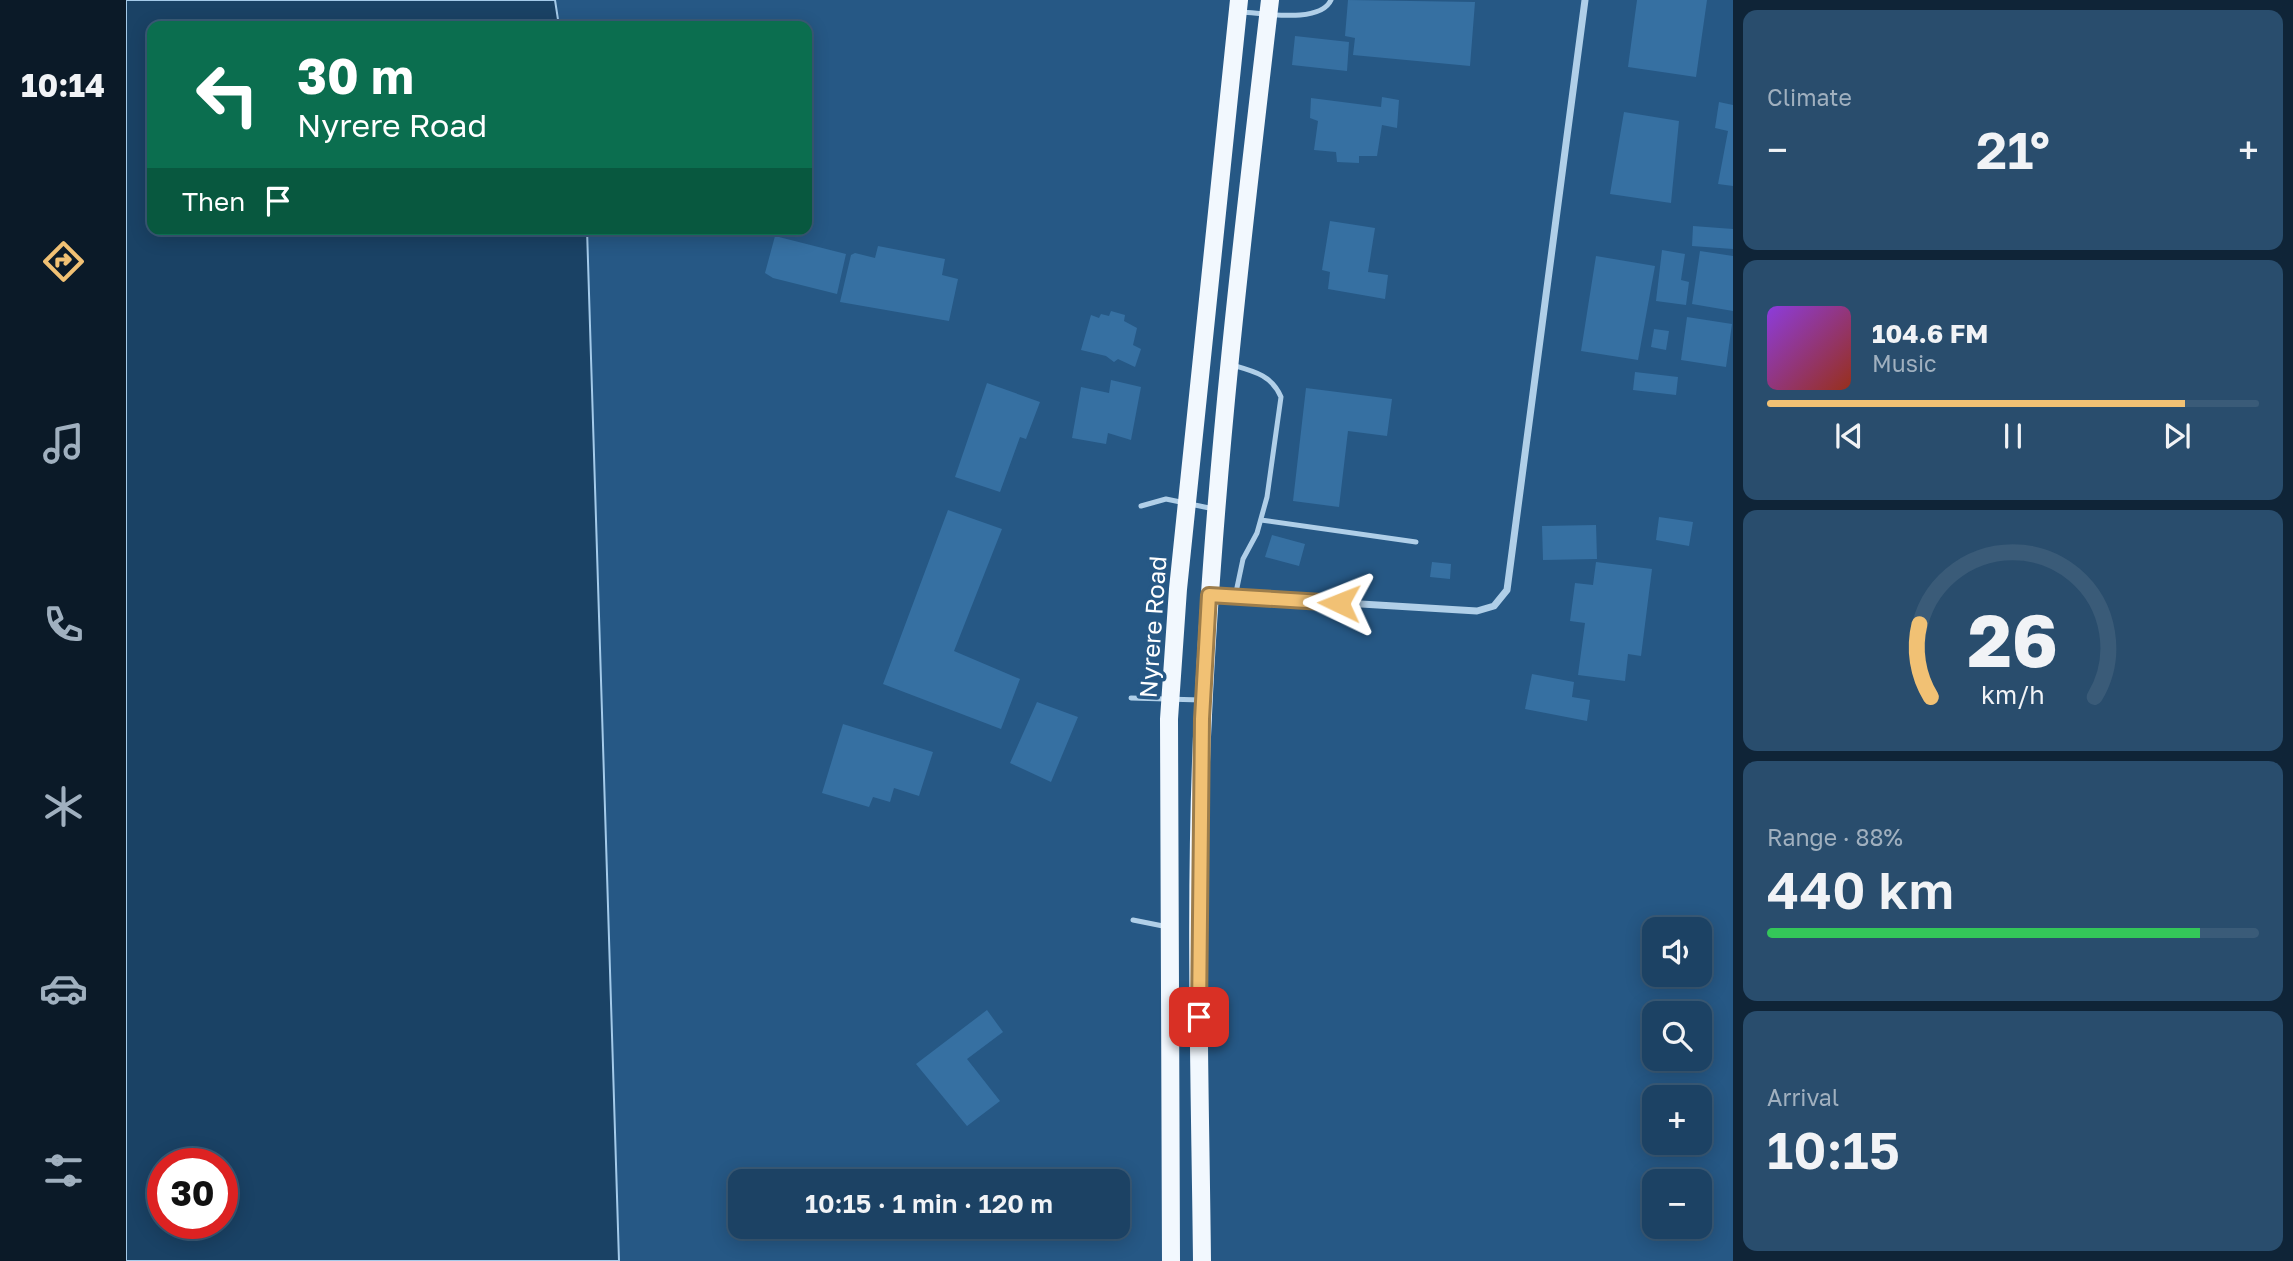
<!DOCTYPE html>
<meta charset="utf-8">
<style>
body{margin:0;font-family:"Golos Text",sans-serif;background:#294d6d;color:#f1f3f6;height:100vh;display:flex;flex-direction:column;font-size:26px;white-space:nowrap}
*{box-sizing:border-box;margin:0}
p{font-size:23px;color:#a0b0bf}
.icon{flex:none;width:38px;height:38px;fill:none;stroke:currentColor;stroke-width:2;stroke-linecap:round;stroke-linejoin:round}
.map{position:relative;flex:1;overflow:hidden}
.details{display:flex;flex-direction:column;gap:10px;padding:10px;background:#0f2437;width:560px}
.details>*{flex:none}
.guide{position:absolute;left:21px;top:21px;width:665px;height:214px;border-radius:14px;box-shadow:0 4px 18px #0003,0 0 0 2px #3a5b78;background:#0b6e4f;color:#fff;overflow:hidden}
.buttons{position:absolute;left:1516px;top:917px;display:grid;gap:14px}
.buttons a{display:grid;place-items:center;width:70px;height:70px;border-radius:14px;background:#1c4264;box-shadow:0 4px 18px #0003,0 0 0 2px #3a5b78;font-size:35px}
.speed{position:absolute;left:21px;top:1148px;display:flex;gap:14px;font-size:35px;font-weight:700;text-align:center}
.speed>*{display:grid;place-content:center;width:91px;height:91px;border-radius:50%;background:#1c4264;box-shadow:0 4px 18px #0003,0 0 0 2px #3a5b78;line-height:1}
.speed .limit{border:10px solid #d22;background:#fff;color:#111}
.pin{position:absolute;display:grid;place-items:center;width:60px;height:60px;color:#fff;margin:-30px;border-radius:14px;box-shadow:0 4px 10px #0006}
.me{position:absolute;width:77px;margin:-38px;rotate:272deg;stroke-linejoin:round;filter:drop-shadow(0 0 5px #0008)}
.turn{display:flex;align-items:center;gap:24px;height:147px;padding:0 35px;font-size:32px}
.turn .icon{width:91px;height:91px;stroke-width:2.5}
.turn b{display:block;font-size:49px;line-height:60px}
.then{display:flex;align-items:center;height:66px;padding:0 35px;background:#0003;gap:14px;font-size:26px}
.big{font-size:52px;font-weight:600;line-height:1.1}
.details .widget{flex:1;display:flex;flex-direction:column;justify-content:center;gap:10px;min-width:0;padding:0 24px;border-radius:14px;background:#294d6d}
.details .dial{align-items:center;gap:0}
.dial svg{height:182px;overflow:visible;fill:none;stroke:#3a5b78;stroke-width:7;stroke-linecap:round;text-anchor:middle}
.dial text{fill:#f1f3f6;stroke:none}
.song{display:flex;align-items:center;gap:21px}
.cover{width:84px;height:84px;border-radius:10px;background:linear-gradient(135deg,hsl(270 70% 55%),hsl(10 70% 35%))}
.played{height:7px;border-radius:4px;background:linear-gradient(90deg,#f1c174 85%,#3a5b78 85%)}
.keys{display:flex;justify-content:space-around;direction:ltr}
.heat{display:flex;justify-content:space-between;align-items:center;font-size:38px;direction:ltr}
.charge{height:10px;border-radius:5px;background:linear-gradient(90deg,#34c759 88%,#3a5b78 0)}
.trip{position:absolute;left:602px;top:1169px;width:402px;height:70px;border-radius:14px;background:#1c4264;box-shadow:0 4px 18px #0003,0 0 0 2px #3a5b78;font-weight:600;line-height:70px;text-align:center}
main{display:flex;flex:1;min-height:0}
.tab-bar{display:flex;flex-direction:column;width:126px;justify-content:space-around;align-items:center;background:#0b1a28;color:#a0b0bf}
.tab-bar .icon{width:49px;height:49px}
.tab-bar .current{color:#f1c174}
.tab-bar b{font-size:32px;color:#f1f3f6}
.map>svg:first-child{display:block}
.water{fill:#1a4265;stroke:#a4cae9;stroke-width:2;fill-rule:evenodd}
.building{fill:#3670a2}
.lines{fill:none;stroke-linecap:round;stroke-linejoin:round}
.service{stroke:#b0cfe8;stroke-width:5}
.minor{stroke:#b0cfe8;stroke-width:7}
.primary{stroke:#f2f8fe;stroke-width:18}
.route-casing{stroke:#9d7d4b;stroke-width:18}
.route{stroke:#f1c174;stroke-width:12}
.labels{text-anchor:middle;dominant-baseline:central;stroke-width:7;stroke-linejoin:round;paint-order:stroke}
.street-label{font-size:24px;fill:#fff;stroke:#265885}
</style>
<main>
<nav class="tab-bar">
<b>10:14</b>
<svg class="icon current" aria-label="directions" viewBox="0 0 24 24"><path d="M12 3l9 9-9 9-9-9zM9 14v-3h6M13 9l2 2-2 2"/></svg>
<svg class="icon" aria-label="music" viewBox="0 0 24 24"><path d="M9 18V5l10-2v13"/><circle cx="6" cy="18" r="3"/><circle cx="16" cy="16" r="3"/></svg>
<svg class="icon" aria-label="phone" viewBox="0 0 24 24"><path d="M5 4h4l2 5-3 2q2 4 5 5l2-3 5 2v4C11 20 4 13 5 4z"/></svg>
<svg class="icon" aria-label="climate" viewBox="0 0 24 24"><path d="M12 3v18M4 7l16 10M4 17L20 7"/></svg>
<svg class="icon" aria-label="car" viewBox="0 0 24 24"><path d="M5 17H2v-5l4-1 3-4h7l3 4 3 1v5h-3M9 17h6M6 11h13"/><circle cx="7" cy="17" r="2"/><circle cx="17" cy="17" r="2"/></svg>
<svg class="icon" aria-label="filters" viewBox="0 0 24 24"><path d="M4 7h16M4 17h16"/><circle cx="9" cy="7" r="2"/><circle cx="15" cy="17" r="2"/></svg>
</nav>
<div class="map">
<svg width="1607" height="1261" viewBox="0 0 1607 1261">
<rect width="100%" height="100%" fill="#265885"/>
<path class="water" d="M0 0H429L433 26H26V229H461L493 1261H0ZM37 1164H96V1223H37Z"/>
<path class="building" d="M1222 0 1349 2 1344 66 1227 55 1229 38 1219 36Z
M1511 0H1581L1570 77 1502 67Z
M1169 36 1223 42 1221 71 1166 65Z
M1256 97 1273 100 1271 128 1256 125 1251 156H1233V163L1211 162 1210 152 1188 150 1192 121 1184 118 1185 98 1255 107Z
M1593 102 1607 105V186L1592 184 1602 131 1589 128Z
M1498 112 1553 121 1545 203 1484 194Z
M1204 221 1249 228 1242 272 1262 275 1259 299 1202 289 1204 272 1196 270Z
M1567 226 1607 229V249L1566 246Z
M649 236 720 254 711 294 647 278 639 273Z
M752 246 819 259 816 275 832 279 823 321 714 302 725 255 729 253 749 258Z
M1536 250 1559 254 1555 280 1563 282 1560 305 1530 301Z
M1574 251 1607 256V311L1566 304Z
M1470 256 1529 266 1512 360 1455 351Z
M985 311 999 315 998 321 1011 328 1007 345 1015 349 1009 367 992 359 988 362 980 356 955 350 965 315 973 318 975 314 983 316Z
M1561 317 1606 324 1600 367 1555 360Z
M1528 329 1543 331 1540 350 1525 347Z
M1509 372 1552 377 1550 395 1507 390Z
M985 380 1015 387 1005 440 982 433 980 444 946 438 955 387 983 393Z
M861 383 914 402 900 439 894 437 874 492 829 477Z
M1180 388 1266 399 1261 436 1222 431 1213 507 1167 501Z
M822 510 876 529 828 651 894 679 875 729 757 684Z
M1533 517 1567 522 1563 546 1530 540Z
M1470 525 1471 559 1417 560 1416 526Z
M1146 535 1179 544 1173 566 1139 557Z
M1306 562 1325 564 1324 579 1304 577Z
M1470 562 1526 569 1515 656 1502 654 1499 681 1452 675 1459 623 1444 621 1449 583 1467 585Z
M1406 674 1448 682 1446 697 1464 700 1461 721 1399 709Z
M911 702 952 717 925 782 884 763Z
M717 724 807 752 793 796 768 788 764 802 747 797 743 807 696 793Z
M861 1010 877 1032 841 1059 874 1101 841 1126 790 1064Z"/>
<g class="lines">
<path class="service" d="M1116 12C1138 13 1194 24 1205 0
M1106 365C1127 371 1146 375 1155 397L1141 497 1131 533 1117 559 1109 597
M1015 506 1040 499 1088 509
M1135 520 1290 542
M1005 698 1075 700
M1007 920 1042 927"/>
<path class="minor" d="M1084 595 1351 611 1368 606 1381 590 1459 0"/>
<path class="primary" d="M1045 1261 1043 719 1052 589 1113 0
M1076 1261C1074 1079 1068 896 1077 715 1088 476 1116 238 1144 0"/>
</g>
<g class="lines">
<defs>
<path id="route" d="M1073 1017 1076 719 1083 595 1213 603"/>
</defs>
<use href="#route" class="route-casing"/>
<use href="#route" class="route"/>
</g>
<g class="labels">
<g class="street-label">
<text transform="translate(1026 627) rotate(-86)">Nyrere Road</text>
</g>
</g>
</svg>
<div class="buttons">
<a><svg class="icon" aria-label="sound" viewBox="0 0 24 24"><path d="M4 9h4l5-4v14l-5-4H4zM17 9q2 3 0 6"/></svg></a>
<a><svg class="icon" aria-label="search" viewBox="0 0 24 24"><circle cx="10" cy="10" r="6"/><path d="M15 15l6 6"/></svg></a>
<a>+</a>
<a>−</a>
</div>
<div class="speed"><div class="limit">30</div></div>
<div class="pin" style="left:1073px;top:1017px;background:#d93025"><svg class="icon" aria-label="arrive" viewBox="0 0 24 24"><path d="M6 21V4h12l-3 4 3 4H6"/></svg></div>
<svg class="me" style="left:1213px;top:603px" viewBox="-20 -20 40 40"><path d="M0-17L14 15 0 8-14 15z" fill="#f1c174" stroke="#fff" stroke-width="4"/></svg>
<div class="trip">10:15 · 1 min · 120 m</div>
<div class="guide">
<div class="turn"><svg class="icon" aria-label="left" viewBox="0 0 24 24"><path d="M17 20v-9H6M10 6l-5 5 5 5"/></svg><div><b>30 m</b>Nyrere Road</div></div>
<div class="then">Then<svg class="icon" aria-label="arrive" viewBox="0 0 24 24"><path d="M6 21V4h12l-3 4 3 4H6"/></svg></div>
</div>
</div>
<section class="details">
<div class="widget"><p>Climate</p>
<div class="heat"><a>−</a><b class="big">21°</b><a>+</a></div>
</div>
<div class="widget">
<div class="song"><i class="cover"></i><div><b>104.6 FM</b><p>Music</p></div></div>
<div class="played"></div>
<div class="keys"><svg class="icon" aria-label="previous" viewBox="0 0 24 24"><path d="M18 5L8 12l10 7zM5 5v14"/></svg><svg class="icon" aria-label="pause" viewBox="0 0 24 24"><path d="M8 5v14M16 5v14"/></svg><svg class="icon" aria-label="next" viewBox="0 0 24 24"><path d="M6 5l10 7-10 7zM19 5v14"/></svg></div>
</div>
<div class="widget dial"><svg viewBox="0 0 100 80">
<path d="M14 69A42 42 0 1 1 86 69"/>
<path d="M14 69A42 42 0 0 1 9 37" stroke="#f1c174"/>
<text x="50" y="56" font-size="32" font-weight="700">26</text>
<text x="50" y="72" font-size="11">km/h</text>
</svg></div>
<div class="widget"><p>Range · 88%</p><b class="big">440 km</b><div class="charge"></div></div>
<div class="widget"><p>Arrival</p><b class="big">10:15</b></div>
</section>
</main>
